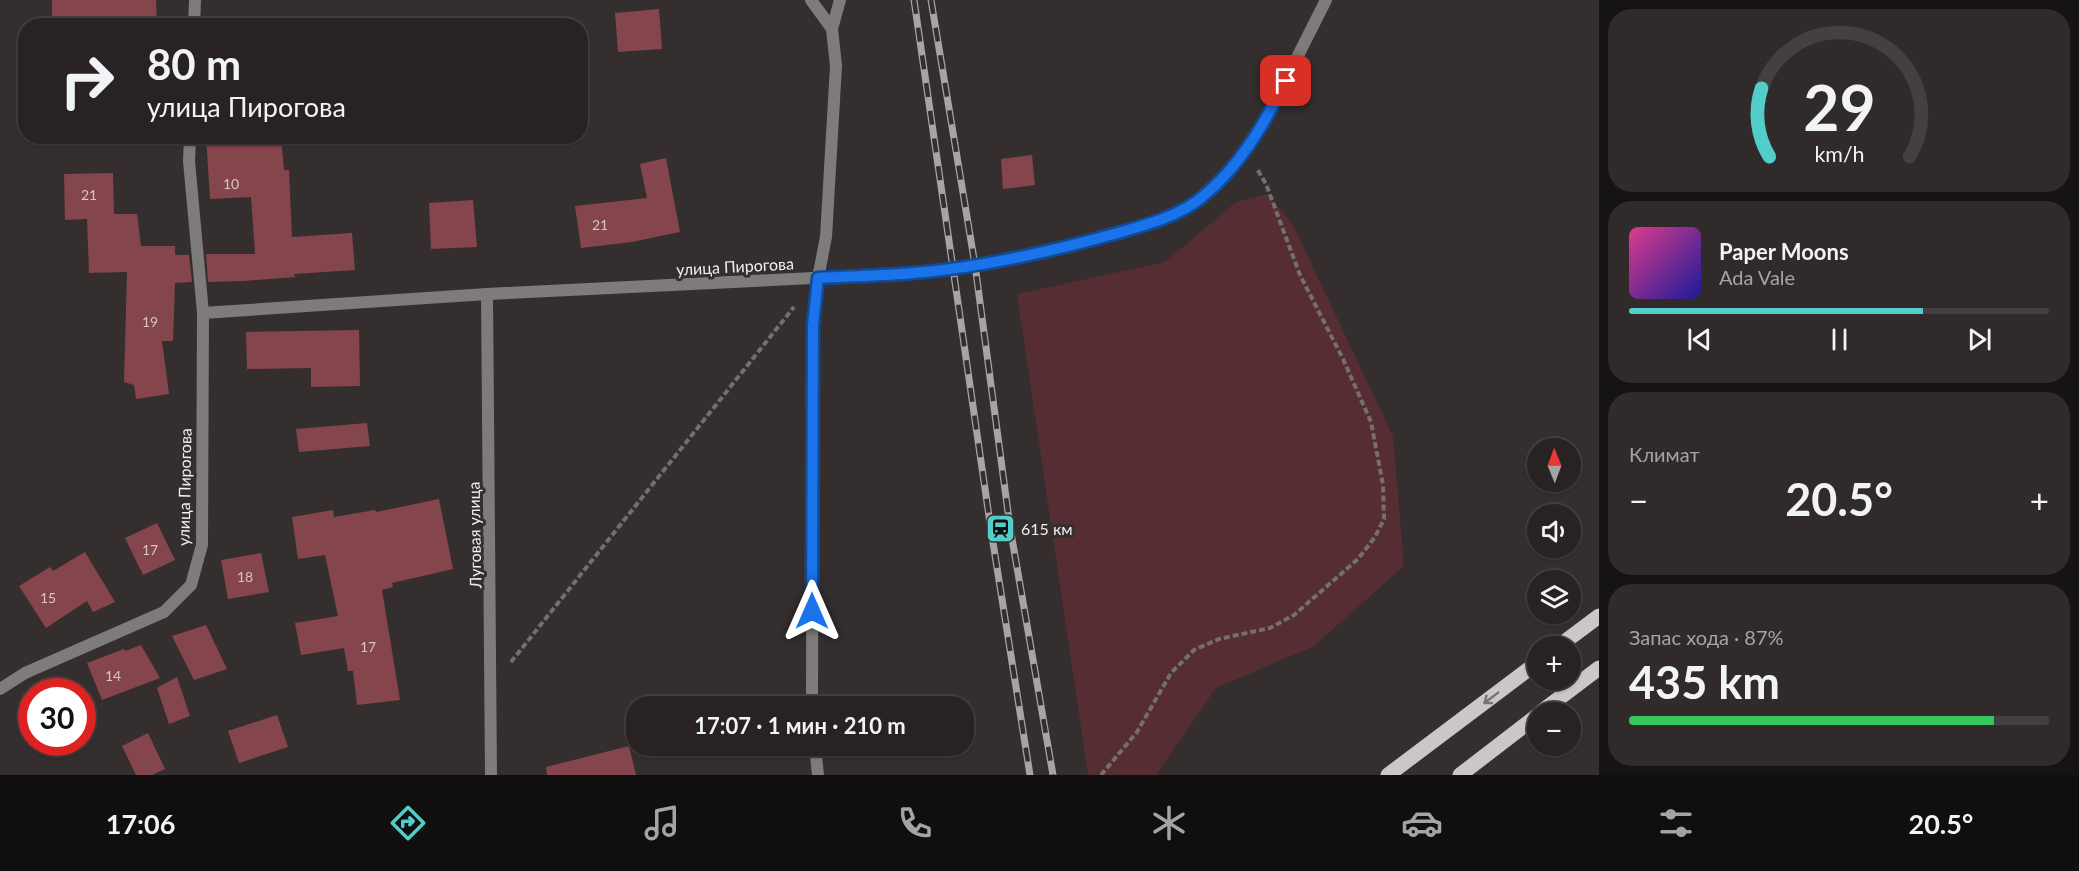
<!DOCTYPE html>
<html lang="ru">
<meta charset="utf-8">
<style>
body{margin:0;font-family:Lato,sans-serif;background:#302a2a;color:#f1f3f6;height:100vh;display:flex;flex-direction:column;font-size:22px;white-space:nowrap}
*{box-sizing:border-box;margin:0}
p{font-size:20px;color:#a5a4a5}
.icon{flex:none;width:33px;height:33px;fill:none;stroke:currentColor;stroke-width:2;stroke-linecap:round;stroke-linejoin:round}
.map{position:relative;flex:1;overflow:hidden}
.sheet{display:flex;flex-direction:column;gap:9px;padding:9px;background:#161313;width:480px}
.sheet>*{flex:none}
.guide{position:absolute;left:18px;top:18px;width:570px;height:126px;border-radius:24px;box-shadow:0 2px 4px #0004,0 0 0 2px #443f40;background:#282222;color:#f1f3f6;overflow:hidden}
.needle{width:39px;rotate:359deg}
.tools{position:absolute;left:1527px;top:438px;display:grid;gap:12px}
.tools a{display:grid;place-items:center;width:54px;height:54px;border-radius:50%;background:#282222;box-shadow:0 2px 4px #0004,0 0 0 2px #443f40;font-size:30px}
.speed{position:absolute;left:18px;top:678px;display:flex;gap:12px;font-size:30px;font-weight:700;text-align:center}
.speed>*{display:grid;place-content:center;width:78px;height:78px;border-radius:50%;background:#282222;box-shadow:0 2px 4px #0004,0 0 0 2px #443f40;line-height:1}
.speed .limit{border:9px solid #d22;background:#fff;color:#111}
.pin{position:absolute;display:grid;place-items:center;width:51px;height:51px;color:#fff;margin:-26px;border-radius:12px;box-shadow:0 3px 9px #0006}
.me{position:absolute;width:66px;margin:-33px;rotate:0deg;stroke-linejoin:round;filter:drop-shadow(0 0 4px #0008)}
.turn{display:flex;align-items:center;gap:21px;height:126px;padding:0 30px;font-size:27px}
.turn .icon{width:78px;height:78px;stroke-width:2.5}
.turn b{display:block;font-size:42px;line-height:51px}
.big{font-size:45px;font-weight:700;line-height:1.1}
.sheet .tile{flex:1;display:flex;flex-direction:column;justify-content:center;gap:9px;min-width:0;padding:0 21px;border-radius:24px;background:#302a2a}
.sheet .dial{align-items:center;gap:0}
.dial svg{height:156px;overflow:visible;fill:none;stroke:#443f40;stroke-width:7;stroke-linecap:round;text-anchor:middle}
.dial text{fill:#f1f3f6;stroke:none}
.song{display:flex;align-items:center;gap:18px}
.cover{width:72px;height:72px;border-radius:9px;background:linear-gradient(135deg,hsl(330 70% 55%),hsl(240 70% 35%))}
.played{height:6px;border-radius:3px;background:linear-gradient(90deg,#53cdca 70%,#443f40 70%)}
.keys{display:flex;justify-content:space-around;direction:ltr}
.heat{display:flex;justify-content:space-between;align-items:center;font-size:33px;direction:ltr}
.charge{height:9px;border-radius:4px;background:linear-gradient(90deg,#34c759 87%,#443f40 0)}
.trip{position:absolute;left:626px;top:696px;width:348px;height:60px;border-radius:24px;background:#282222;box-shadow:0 2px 4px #0004,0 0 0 2px #443f40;font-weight:700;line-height:60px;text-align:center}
.tabs{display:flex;height:96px;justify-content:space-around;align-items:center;background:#100e0e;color:#a5a4a5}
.tabs .icon{width:42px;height:42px}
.tabs .current{color:#53cdca}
.tabs b{font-size:27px;color:#f1f3f6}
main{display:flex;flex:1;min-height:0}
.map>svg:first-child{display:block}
.green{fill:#562d32}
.building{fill:#84454d}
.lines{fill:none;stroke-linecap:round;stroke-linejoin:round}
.path{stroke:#746e6e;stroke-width:4;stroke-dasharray:6 3;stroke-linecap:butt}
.service{stroke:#7e7b7b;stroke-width:12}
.minor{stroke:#7e7b7b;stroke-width:12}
.primary{stroke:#cdc6c6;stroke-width:15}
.rail-casing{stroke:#a9a4a4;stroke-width:7}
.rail{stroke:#352e2e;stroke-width:4.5;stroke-dasharray:14;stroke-linecap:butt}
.oneway{stroke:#797272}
.route-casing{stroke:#114b97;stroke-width:15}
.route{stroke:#1a73e8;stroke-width:10}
.labels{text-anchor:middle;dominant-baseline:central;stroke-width:6;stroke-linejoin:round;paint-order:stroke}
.number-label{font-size:14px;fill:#d6c4c6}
.street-label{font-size:16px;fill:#f2eeee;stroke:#352e2e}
.poi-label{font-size:16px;fill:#f2eeee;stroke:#352e2e;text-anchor:start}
</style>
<main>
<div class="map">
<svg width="1599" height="775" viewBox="0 0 1599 775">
<rect width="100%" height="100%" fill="#352e2e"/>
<path class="green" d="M1268 194 1292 223 1393 436 1404 566 1314 646 1216 688 1156 775H1088L1017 294 1165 262 1236 202Z"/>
<path class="building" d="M52 0H156L157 26H110V21L52 19Z
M659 9 662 49 618 52 615 13Z
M206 136H237V139L281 137 284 170H289L292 237 352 233 355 270 294 274 295 277 244 281 208 282 206 254H255L251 197 210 199Z
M1032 155 1035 185 1003 189 1001 159Z
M666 158 680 232 632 242 581 248 575 206 647 198 640 164Z
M113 173 114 214H137L141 246H175V255H189L192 282 175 283 173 341H162L169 394 136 399 134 385 124 382 127 272 89 273 87 219 65 220 64 174Z
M473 200 477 247 431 249 429 203Z
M359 330 360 386 311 387V368L247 369 246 332Z
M367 423 370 446 299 452 296 429Z
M439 499 453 569 392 583 393 587 382 590 400 700 357 705 353 671H348L344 648 301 655 295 623 338 616 325 555 298 559 292 517 333 510 334 517 375 510 376 512Z
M157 523 175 560 143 575 125 538Z
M85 552 115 602 93 612 87 601 46 628 19 586 50 567 53 571Z
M261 553 269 592 228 599 221 560Z
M206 625 227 669 194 680 172 636Z
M141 645 160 678 102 700 87 663 124 649 125 651Z
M177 677 190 716 169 724 157 688Z
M277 715 288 747 239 763 228 731Z
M148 733 165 769 152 775H136L122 746Z
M629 746 636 775H547L546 767Z"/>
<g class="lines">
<path class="path" d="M511 662 794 307
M1101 775 1137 732 1171 673 1194 650 1219 639 1270 628 1294 615 1358 559 1375 537 1384 519 1383 485 1371 422 1343 359 1300 275 1266 184 1257 169"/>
<path class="service" d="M811 0 832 29 836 66 826 237 818 278
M832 29 840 0"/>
<path class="minor" d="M194 26 195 0
M487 294 491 775
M203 313 487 294 914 273 975 265 1069 247 1155 223 1201 199 1238 161 1265 121 1326 0
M0 689 25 673 164 612 191 585 202 545 203 313 189 161 190 136
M812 706 813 325 818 278
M815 746 818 775"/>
<path class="primary" d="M1559 646 1599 616
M1541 712 1599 668
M1388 775 1538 662
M1460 775 1538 715"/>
<defs>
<path id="rail" d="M914 0 991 530 1030 775
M931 0 975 265 1010 527 1053 775"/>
</defs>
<use href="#rail" class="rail-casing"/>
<use href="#rail" class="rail"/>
</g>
<defs><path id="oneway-shaft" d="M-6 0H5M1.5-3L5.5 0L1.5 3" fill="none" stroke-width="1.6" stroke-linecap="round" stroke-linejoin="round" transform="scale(1.5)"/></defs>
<use class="oneway" href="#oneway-shaft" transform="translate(1491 698) rotate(143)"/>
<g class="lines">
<defs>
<path id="route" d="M812 611 813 325 818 278C849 276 881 276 913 273 980 268 1049 252 1114 234 1142 226 1178 217 1201 198 1240 167 1264 124 1286 81"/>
</defs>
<use href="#route" class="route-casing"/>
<use href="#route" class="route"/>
</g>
<defs>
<symbol id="station-square" viewBox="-11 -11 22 22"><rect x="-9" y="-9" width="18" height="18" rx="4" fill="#53cdca" stroke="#352e2e"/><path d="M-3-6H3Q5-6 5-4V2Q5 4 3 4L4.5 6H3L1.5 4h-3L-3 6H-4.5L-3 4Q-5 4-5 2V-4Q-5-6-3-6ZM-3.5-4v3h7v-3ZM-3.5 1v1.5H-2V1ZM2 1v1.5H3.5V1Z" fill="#111"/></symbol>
</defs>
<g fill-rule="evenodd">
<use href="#station-square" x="984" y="512" width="33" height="33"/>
</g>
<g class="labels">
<g class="number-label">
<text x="231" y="183">10</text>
<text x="89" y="194">21</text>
<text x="600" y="224">21</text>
<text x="150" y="321">19</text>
<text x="150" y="549">17</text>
<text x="245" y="576">18</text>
<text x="48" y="597">15</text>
<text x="368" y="646">17</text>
<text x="113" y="675">14</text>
</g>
<g class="street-label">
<text transform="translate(735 266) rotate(-3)">улица Пирогова</text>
<text transform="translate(184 487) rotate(-89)">улица Пирогова</text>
<text transform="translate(474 535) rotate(-91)">Луговая улица</text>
</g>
<g class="poi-label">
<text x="1021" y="528">615 км</text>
</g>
</g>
</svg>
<div class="tools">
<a><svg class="needle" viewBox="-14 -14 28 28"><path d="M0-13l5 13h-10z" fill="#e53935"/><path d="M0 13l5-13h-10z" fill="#a5a4a5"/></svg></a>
<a><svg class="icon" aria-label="sound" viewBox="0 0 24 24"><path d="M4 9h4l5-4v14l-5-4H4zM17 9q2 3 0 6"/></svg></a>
<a><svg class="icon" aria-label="layers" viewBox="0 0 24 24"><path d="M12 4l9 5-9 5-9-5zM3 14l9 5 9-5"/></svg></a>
<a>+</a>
<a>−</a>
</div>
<div class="speed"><div class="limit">30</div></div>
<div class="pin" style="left:1286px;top:81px;background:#d93025"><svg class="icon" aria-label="arrive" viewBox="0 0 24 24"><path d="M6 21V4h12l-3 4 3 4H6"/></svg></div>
<svg class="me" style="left:812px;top:611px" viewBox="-20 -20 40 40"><path d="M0-17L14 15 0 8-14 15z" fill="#1a73e8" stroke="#fff" stroke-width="4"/></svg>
<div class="trip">17:07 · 1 мин · 210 m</div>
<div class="guide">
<div class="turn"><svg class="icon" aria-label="right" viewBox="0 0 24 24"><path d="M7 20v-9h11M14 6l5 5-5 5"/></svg><div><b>80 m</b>улица Пирогова</div></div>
</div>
</div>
<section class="sheet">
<div class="tile dial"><svg viewBox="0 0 100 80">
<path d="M14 69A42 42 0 1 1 86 69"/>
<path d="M14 69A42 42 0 0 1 10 34" stroke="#53cdca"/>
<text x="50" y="56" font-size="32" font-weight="700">29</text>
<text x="50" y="72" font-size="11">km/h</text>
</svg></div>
<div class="tile">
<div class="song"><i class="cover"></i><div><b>Paper Moons</b><p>Ada Vale</p></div></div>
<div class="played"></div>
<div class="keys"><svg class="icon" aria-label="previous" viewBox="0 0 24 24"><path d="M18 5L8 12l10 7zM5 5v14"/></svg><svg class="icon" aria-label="pause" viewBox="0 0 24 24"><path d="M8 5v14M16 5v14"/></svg><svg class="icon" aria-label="next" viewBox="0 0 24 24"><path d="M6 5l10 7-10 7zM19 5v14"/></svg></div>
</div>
<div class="tile"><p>Климат</p>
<div class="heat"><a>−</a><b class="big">20.5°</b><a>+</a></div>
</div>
<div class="tile"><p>Запас хода · 87%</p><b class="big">435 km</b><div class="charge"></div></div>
</section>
</main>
<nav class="tabs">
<b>17:06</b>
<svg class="icon current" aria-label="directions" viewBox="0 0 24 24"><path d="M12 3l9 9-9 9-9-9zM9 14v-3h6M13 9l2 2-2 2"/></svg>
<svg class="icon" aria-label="music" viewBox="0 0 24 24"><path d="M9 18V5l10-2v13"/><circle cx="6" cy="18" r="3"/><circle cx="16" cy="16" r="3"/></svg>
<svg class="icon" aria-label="phone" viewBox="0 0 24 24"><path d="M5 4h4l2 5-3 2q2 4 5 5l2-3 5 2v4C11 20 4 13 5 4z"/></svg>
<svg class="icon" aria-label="climate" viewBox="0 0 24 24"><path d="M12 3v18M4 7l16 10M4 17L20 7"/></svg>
<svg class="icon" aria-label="car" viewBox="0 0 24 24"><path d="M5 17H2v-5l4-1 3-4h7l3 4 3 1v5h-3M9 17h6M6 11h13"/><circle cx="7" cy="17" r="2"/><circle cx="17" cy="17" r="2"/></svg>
<svg class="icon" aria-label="filters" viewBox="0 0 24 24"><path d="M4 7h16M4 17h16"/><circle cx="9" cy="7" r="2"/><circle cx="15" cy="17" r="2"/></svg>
<b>20.5°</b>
</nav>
